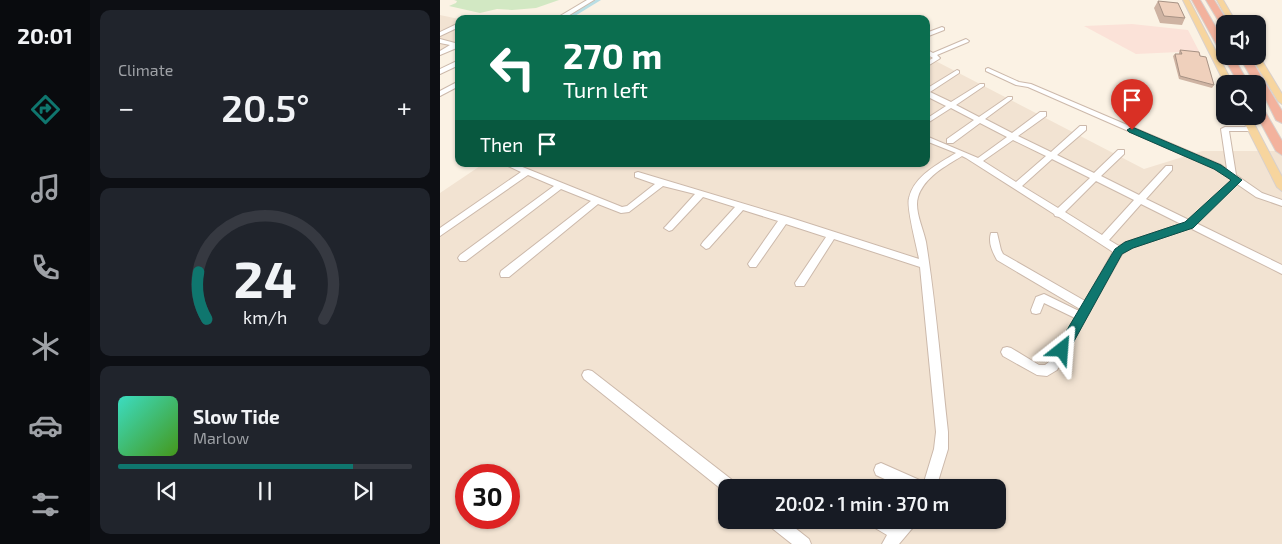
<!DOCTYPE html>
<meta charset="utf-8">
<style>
body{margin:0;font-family:"Exo 2",sans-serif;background:#20242c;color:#f1f3f6;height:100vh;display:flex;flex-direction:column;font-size:19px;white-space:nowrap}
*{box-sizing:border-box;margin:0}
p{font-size:16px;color:#9ea1a6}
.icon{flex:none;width:28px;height:28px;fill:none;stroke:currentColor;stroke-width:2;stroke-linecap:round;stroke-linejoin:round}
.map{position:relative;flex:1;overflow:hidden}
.details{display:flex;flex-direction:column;gap:10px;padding:10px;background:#0d0f14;width:350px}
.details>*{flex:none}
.guide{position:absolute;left:15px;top:15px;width:475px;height:152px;border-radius:10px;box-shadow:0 1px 4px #0004;background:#0b6e4f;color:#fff;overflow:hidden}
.controls{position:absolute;left:776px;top:15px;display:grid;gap:10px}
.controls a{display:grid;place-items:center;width:50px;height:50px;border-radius:10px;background:#171b24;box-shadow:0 1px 4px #0004;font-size:25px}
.speed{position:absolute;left:15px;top:464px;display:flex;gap:10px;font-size:25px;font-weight:700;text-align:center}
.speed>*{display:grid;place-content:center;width:65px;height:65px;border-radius:50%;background:#171b24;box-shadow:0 1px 4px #0004;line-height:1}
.speed .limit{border:8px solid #d22;background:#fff;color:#111}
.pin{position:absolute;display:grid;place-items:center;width:42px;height:42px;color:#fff;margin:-51px -21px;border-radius:50% 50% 50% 0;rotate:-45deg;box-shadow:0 0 5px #0007}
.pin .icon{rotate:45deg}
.me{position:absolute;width:55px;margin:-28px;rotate:28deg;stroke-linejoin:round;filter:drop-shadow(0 0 4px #0008)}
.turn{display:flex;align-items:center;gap:18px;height:105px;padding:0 25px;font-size:22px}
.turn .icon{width:65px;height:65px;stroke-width:2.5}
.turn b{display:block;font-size:35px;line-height:42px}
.then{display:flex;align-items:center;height:48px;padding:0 25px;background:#0003;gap:10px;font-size:19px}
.big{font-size:38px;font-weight:600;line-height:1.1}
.details .widget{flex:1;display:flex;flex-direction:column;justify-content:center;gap:8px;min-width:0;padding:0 18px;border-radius:10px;background:#20242c}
.details .dial{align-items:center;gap:0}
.dial svg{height:130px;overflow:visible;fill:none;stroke:#363941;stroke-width:7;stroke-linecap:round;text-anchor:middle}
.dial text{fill:#f1f3f6;stroke:none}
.song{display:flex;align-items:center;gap:15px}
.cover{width:60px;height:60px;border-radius:8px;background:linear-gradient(135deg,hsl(170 70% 55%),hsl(100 70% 35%))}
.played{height:5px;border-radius:2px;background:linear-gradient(90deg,#0f766e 80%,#363941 80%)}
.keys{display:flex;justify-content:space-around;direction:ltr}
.heat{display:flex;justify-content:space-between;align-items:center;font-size:28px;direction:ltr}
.trip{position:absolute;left:278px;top:479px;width:288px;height:50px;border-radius:10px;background:#171b24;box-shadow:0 1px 4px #0004;font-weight:600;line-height:50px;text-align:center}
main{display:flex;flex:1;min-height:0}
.menu{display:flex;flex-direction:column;width:90px;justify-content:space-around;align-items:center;background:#090b0e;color:#9ea1a6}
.menu .icon{width:35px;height:35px}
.menu .active{color:#0f766e}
.menu b{font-size:22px;color:#f1f3f6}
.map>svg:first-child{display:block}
.residential{fill:#f2e3d2;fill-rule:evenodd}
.commercial{fill:#fbe2d8}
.green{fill:#d2e8c3}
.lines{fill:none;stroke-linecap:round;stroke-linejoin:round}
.canal{fill:#b9dee4;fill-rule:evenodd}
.minor-casing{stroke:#ccb9ab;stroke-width:2}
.major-casing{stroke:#d8d0cc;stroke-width:2}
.highway-casing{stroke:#d8d0cc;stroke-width:2}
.minor{fill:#fff;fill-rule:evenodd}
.major{fill:#f7d59e;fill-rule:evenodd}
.highway{fill:#f3b29d;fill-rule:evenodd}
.wall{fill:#ceb3a2}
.building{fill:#efd0bc;stroke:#a79284}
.route{fill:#0f766e;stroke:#0a4d48}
</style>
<main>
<nav class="menu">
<b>20:01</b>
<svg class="icon active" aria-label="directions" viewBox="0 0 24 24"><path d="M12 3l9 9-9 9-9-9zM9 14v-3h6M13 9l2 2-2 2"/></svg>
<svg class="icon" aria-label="music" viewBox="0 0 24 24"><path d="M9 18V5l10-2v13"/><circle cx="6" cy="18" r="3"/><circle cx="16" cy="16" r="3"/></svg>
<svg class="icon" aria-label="phone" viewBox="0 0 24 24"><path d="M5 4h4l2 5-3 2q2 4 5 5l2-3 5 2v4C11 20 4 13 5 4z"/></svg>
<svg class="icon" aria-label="climate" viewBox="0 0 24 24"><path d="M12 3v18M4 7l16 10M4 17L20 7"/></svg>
<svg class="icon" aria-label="car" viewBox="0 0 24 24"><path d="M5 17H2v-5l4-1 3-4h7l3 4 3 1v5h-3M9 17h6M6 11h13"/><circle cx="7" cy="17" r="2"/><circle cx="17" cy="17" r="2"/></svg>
<svg class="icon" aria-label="filters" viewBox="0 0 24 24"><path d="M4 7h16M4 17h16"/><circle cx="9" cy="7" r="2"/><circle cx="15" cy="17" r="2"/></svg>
</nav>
<section class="details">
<div class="widget"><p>Climate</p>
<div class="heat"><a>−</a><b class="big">20.5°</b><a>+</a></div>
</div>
<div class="widget dial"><svg viewBox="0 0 100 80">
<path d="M14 69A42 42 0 1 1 86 69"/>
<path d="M14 69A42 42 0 0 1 9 40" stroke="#0f766e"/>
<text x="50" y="56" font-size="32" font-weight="700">24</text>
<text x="50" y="72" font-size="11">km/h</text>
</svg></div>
<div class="widget">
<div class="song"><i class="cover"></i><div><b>Slow Tide</b><p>Marlow</p></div></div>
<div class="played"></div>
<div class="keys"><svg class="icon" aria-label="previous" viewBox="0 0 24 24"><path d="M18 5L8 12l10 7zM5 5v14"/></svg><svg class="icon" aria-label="pause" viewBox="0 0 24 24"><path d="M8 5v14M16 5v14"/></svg><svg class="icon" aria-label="next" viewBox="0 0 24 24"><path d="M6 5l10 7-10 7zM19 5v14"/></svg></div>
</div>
</section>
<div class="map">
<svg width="842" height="544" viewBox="0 0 842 544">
<rect width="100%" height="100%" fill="#fbf2e4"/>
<path class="residential" d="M0 15 19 19V51L12 50 0 56Z
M486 56 704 169 762 151H842V544H0V193L43 164H486ZM26 475H69V518H26ZM286 488H556V520H286Z"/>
<path class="commercial" d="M692 24 748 30 761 55 739 52 696 54 644 26Z"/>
<path class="green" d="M14 0H119L96 8 72 10 57 9 40 13 9 6 16 3 17 1Z"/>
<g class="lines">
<path class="canal" d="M154 0H161L130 19H122Z"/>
<defs>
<path id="minor" d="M147 0H154L123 19H115Z
M19 23V27L0 36V32Z
M502 27 504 28V30L486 37V33Z
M0 39 15 43 19 41V47L0 55V51L10 45 0 43Z
M526 39 529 41 528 42 497 55 500 58 499 59 486 67V62L493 58 486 54V49L493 53Z
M19 60V65L0 74V69Z
M548 68 579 82 591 84 781 165 787 169 781 129 785 127H815L816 129 812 131H789L796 175 822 193 842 200V206L816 197 797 184 756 223 842 265V274L750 228 692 248 682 254 617 370 607 376 597 375 563 356 561 352 563 348 567 347 571 348 599 365H605L609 362 635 318 604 303 600 313 596 314 592 313 591 310 596 297 604 294 639 311 640 309 557 260C552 251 548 242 551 233H557L561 250 563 254 645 301 673 252 619 217 615 216 614 214 526 158 522 156C506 166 484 177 478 197 474 210 483 228 486 242 496 305 501 369 508 432V449L496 488H464L436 475 434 470 436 465 441 463 484 482 494 449 496 432 480 267 394 239 364 286H356L355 283 386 237 346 224 316 267H310L308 264 310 261 338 221 303 210 269 248 266 249 261 245 263 242 295 207 263 197 232 230 229 231 224 228 226 226 255 194 223 186 189 212 181 213 158 204 69 277H61L60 274 61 271 151 201 121 189 26 261H20L18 258 20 255 114 186 88 175 0 236V228L81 172 64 164H75L182 207 187 206 215 184 195 177V173L198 172 348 217 479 259C477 247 466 207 469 198 474 176 498 164 516 153L486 141V136L538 158 567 137 540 123 513 143H507V139L534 120 511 108 486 124V119L506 106 486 96V89L517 70 519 71V73L490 92 511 102 540 84H544V86L516 105 539 117 568 97H572V99L545 119 572 133 600 112H606V116L578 136 611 152 640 126H646V130L617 155 654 173 678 150H684V154L661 176 699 195 726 166H732V170L706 199 749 220 792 180 775 169 588 87 576 85 546 71V69ZM573 140 606 156 576 182 543 161ZM612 159 650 178 618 208 582 186ZM656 181 694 200 662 235 625 212ZM701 204 741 224 686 242 679 246 669 240Z
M19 81V86L0 96V91Z
M148 370 152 371 296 483 298 488H286V493L144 379 142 375 144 371Z
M326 520H345L369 539 371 544H352L328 525Z
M428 520H448L456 525 461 520H477L475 525 459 544H442L447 535 430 525Z"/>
<path id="major" d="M743 0H749L793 84H785Z
M777 0H783L797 24H790Z
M818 54 842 94V104L838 101 811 56H818Z
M801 116H810L842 177V191L837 187Z"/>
<path id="highway" d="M752 0H760L785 43V54L780 51Z
M766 0H774L789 24H785V28L781 25Z
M785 54V56H793L809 84H799L783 56Z
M799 56H809L842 111V123L836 120 818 84H815Z
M818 105 823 108 842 141V155L836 151 817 116Z"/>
</defs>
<use href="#minor" class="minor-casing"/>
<use href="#major" class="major-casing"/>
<use href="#highway" class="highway-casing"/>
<use href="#minor" class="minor"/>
<use href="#major" class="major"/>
<use href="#highway" class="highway"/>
</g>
<path class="wall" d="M718 1 745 18 742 25 720 23 714 8Z
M740 50 774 85 772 88 739 79 733 56 735 54H739V52Z"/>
<path class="building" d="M718 1 738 3 745 18 724 16Z
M740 50 759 52 760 56 766 57 774 85 740 76 735 54H742Z"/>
<path class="route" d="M692 127 781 165 802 180 753 228 693 248 682 254 627 354 622 355 618 354 616 350 618 345 675 249 685 242 745 222 791 180 774 169 689 132 687 130Z"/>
</svg>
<div class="controls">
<a><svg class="icon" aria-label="sound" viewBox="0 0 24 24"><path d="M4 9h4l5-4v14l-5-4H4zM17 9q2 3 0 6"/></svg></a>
<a><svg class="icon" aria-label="search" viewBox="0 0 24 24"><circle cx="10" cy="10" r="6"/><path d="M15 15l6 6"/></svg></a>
</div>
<div class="speed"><div class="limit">30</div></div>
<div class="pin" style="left:692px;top:130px;background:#d93025"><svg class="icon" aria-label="arrive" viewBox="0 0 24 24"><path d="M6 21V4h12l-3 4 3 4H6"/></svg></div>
<svg class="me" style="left:622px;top:350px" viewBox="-20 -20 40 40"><path d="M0-17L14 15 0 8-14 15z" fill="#0f766e" stroke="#fff" stroke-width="4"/></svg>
<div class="trip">20:02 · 1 min · 370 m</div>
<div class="guide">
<div class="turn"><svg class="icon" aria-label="left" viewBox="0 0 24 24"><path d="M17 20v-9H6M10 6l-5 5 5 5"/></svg><div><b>270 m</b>Turn left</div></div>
<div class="then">Then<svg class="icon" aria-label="arrive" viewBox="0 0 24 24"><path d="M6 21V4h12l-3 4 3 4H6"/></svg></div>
</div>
</div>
</main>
